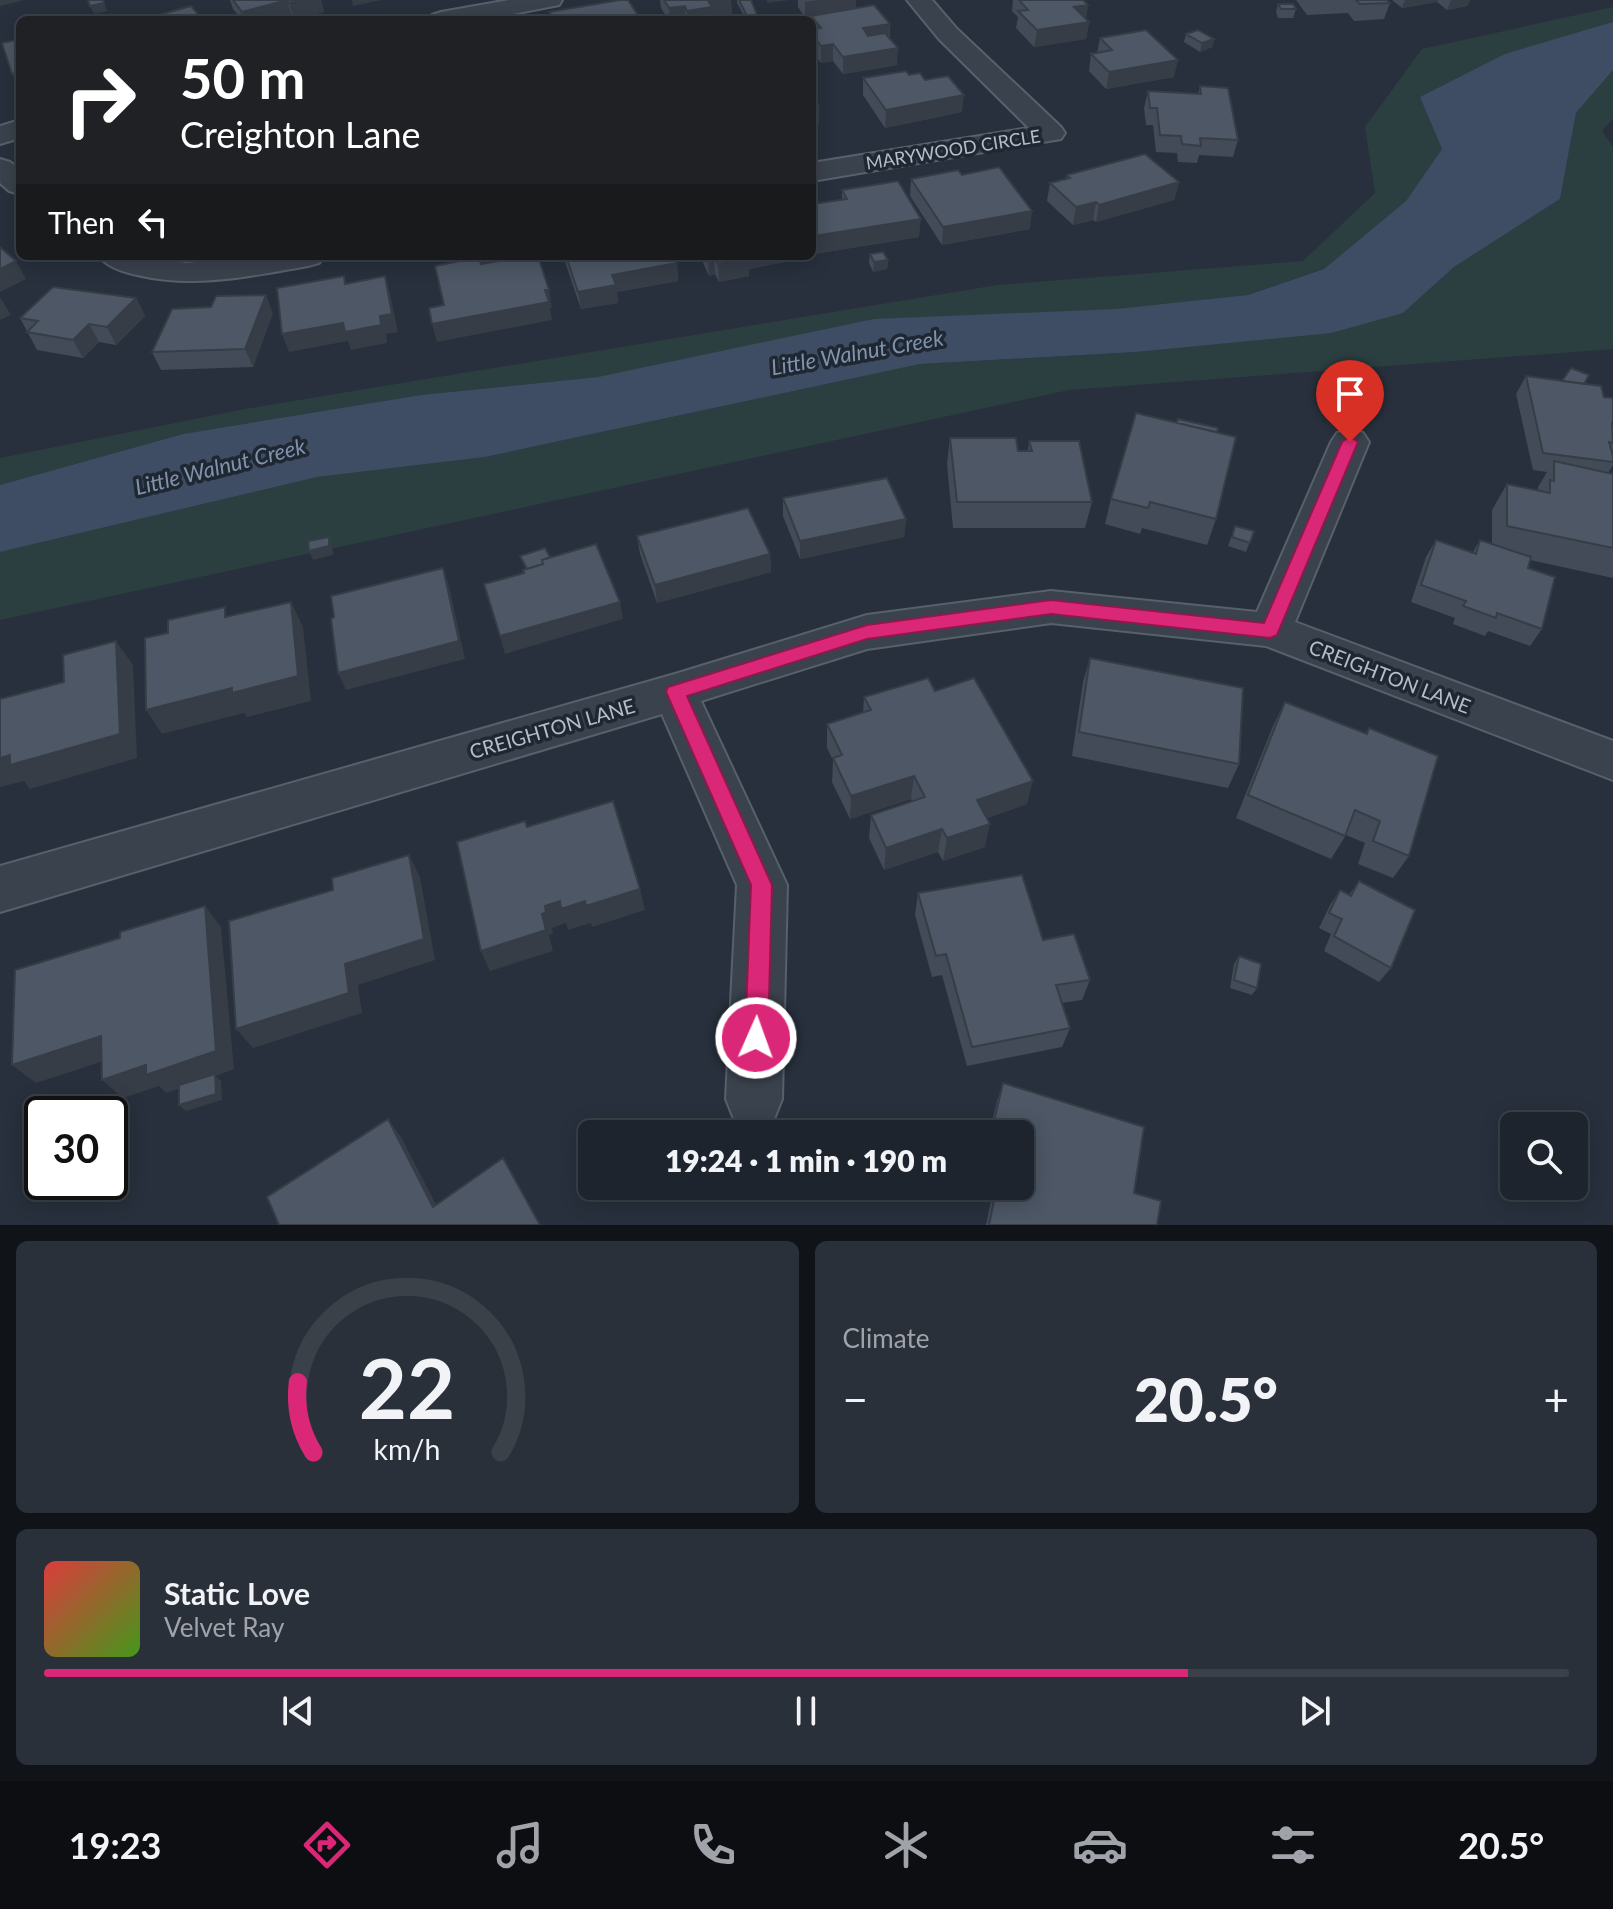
<!DOCTYPE html>
<meta charset="utf-8">
<style>
body{margin:0;font-family:Lato,sans-serif;background:#2a3039;color:#f1f3f6;height:100vh;display:flex;flex-direction:column;font-size:30px;white-space:nowrap}
*{box-sizing:border-box;margin:0}
p{font-size:26px;color:#a0a4aa}
.icon{flex:none;width:44px;height:44px;fill:none;stroke:currentColor;stroke-width:2;stroke-linecap:round;stroke-linejoin:round}
.map{position:relative;height:1225px;overflow:hidden}
.sheet{display:flex;flex-direction:column;gap:16px;padding:16px;background:#101419;flex:1}
.sheet>*{flex:none}
.banner{position:absolute;left:16px;top:16px;width:800px;height:244px;border-radius:12px;box-shadow:0 4px 20px #0003,0 0 0 2px #3b4149;background:#202124;color:#fff;overflow:hidden}
.tools{position:absolute;left:1500px;top:1112px;display:grid;gap:16px}
.tools a{display:grid;place-items:center;width:88px;height:88px;border-radius:12px;background:#1d242d;box-shadow:0 4px 20px #0003,0 0 0 2px #3b4149;font-size:40px}
.speed{position:absolute;left:24px;top:1096px;display:flex;gap:16px;font-size:40px;font-weight:700;text-align:center}
.speed>*{display:grid;place-content:center;width:104px;height:104px;border-radius:50%;background:#1d242d;box-shadow:0 4px 20px #0003,0 0 0 2px #3b4149;line-height:1}
.speed .limit{border:4px solid #111;border-radius:12px;background:#fff;color:#111}
.pin{position:absolute;display:grid;place-items:center;width:68px;height:68px;color:#fff;margin:-82px -34px;border-radius:50% 50% 50% 0;rotate:-45deg;box-shadow:0 0 8px #0007}
.pin .icon{rotate:45deg}
.me{position:absolute;width:88px;margin:-44px;rotate:2deg;stroke-linejoin:round;filter:drop-shadow(0 0 6px #0008)}
.turn{display:flex;align-items:center;gap:28px;height:168px;padding:0 32px;font-size:36px}
.turn .icon{width:104px;height:104px;stroke-width:2.5}
.turn b{display:block;font-size:56px;line-height:68px}
.then{display:flex;align-items:center;height:76px;padding:0 32px;background:#0003;gap:16px;font-size:30px}
.big{font-size:60px;font-weight:800;line-height:1.1}
.sheet .widget{flex:1;display:flex;flex-direction:column;justify-content:center;gap:12px;min-width:0;padding:0 28px;border-radius:12px;background:#2a3039}
.sheet .dial{align-items:center;gap:0}
.dial svg{height:208px;overflow:visible;fill:none;stroke:#3b4149;stroke-width:7;stroke-linecap:round;text-anchor:middle}
.dial text{fill:#f1f3f6;stroke:none}
.song{display:flex;align-items:center;gap:24px}
.cover{width:96px;height:96px;border-radius:12px;background:linear-gradient(135deg,hsl(0 70% 55%),hsl(100 70% 35%))}
.played{height:8px;border-radius:4px;background:linear-gradient(90deg,#db2777 75%,#3b4149 75%)}
.keys{display:flex;justify-content:space-around;direction:ltr}
.heat{display:flex;justify-content:space-between;align-items:center;font-size:44px;direction:ltr}
.sheet .tiles{flex:1;display:grid;gap:16px;grid-template-columns:1fr 1fr}
.widget:last-child{grid-column:span 2}
.trip{position:absolute;left:578px;top:1120px;width:456px;height:80px;border-radius:12px;background:#1d242d;box-shadow:0 4px 20px #0003,0 0 0 2px #3b4149;font-weight:800;line-height:80px;text-align:center}
.menu{display:flex;height:128px;justify-content:space-around;align-items:center;background:#0c0e12;color:#a0a4aa}
.menu .icon{width:56px;height:56px}
.menu .current{color:#db2777}
.menu b{font-size:36px;color:#f1f3f6}
.map>svg:first-child{display:block}
.green{fill:#2c3f40}
.water{fill:#3e4d64}
.lines{fill:none;stroke-linecap:round;stroke-linejoin:round}
.minor-casing{stroke:#58606b;stroke-width:4}
.minor{fill:#3a424d;fill-rule:evenodd}
.wall{fill:#424b57}
.shaded-wall{fill:#363d47}
.building{fill:#4d5765;stroke:#363d47;stroke-width:2}
.route{fill:#db2777;stroke:#8e194d;stroke-width:2}
.labels{text-anchor:middle;dominant-baseline:central;stroke-width:7;stroke-linejoin:round;paint-order:stroke}
.far-street-label{font-size:18px;fill:#b7bdc8;stroke:#1f2732}
.street-label{font-size:20px;fill:#b7bdc8;stroke:#1f2732}
.water-label{font-size:22px;font-style:italic;fill:#8193ac;stroke:#1f2732}
</style>
<div class="map">
<svg width="1613" height="1225" viewBox="0 0 1613 1225">
<rect width="100%" height="100%" fill="#27303c"/>
<path class="green" d="M1613 7V22L1420 97 1442 149 1406 201 1324 269 1248 295 598 377 421 395 183 434 0 485V458L245 409 997 285 1303 261 1375 193 1365 127 1422 49Z
M1613 70V119L1602 131 1613 147V349L1069 390 0 620V552L317 477 485 457 920 364 1135 352 1403 313 1454 267 1560 199 1576 113Z"/>
<path class="water" d="M1613 22V70L1576 113 1560 199 1454 267 1403 313 1331 333 1135 352 920 364 485 457 317 477 0 552V485L183 434 421 395 598 377 874 319 1117 309 1248 295 1324 269 1406 201 1442 149 1420 97 1505 54Z"/>
<g class="lines">
<defs>
<path id="minor" d="M509 0H562L559 5 482 20H428L432 15 441 12Z
M907 0H932L957 29 1061 127 1065 133 1061 139 812 181V163L1029 128 939 39Z
M20 120V138L0 144V126Z
M0 159 10 162 20 170V194L9 191 0 183Z
M99 256H143L186 263 256 256H324L319 263 308 266C250 276 195 289 137 275 123 272 107 267 99 256Z
M1350 429 1363 433 1369 442 1295 622 1613 741V780L1266 646 1051 623 867 649 701 701 787 885 782 1099 774 1119 754 1127 734 1119 726 1099 737 885 662 714 0 912V866L675 674 867 615 1051 591 1257 612 1331 442 1337 433Z"/>
</defs>
<use href="#minor" class="minor-casing"/>
<use href="#minor" class="minor"/>
</g>
<path class="wall" d="M230 0H321L324 12 294 19 292 17 279 20H242L233 9Z
M660 0H731L732 15 713 18V20H668L661 8Z
M737 0H751L757 15V20H746L737 3Z
M798 0H856V8L890 24V38L897 65 843 74 833 61 821 63 812 51 811 17 805 18 798 7Z
M1013 0H1083L1086 19 1089 22 1086 39 1034 47 1016 28 1018 17 1012 11Z
M1296 0H1387L1390 3 1384 19 1354 21 1348 13 1307 15Z
M1392 0H1470L1467 6 1447 10 1437 2 1402 8Z
M1278 4 1296 9 1293 18H1278L1276 12Z
M1186 34 1214 39 1212 47 1200 52 1184 42Z
M1100 38 1174 77 1106 89 1089 71 1091 54 1097 53Z
M909 75 925 80 962 112 885 128 863 95V78Z
M1200 86 1238 140 1233 157 1199 155 1197 163 1178 162 1177 153 1156 152 1153 125H1146L1144 108 1148 91 1198 94Z
M962 175 1030 229 942 245 910 196 911 179Z
M1067 175 1179 182 1174 200 1096 222 1093 220 1073 225 1047 201 1050 183 1066 179Z
M842 190 919 237 814 254 812 250V204L842 200Z
M870 254 888 260 887 269 873 272 869 263Z
M563 256H674L677 263 678 281 617 292 618 303 581 309Z
M700 256H801V259L749 269V276L719 282 715 274 709 276Z
M136 298 145 316 116 345 99 342 83 358 37 350 20 318Z
M273 313 253 367 161 370 152 352Z
M1526 376 1584 384 1604 397 1613 398V450L1612 452 1613 465 1608 473 1613 474V578L1530 560 1528 568 1542 629 1530 646 1488 631 1485 636 1453 624 1455 618 1411 602 1426 557 1436 540 1473 552 1480 540 1492 544V510L1507 484 1538 491V487L1547 472 1533 470 1516 394Z
M1217 432 1216 519 1207 545 1142 528 1140 534 1105 524 1111 499Z
M950 438 1018 451H1028L1029 441 1092 502 1085 528H953L947 464Z
M783 498 906 519 904 537 800 559 783 516Z
M1235 526 1254 531 1246 552 1228 546Z
M637 536 770 554 771 572 657 603 640 554Z
M1090 658 1239 764 1228 788 1072 756 1083 682Z
M935 691 1027 804 987 818 985 847 943 861 938 852 884 870 869 838 871 815 912 801 911 799 850 819 832 782 833 760 827 748V724L863 713 864 697Z
M1285 702 1365 734 1369 728 1409 856 1393 878 1358 864 1365 843 1346 835 1331 859 1236 818 1273 726Z
M1359 881 1391 968 1379 982 1324 951 1331 934 1319 928 1330 905 1340 890 1349 895Z
M918 893 1043 940 1090 980 1082 1000 1061 1003 1070 1028 1062 1047 967 1066 942 975 932 977 915 915Z
M1239 956 1257 988 1252 995 1230 988 1234 964Z
M1003 1083 1134 1193 1157 1225H986L994 1186H1020V1134H989L997 1101Z"/>
<path class="shaded-wall" d="M0 0H24L0 6Z
M287 0 292 17 279 20H245L242 12Z
M301 0H321L324 12 294 19 289 3Z
M352 0H381L353 6Z
M722 0H731L732 15 713 18V20H688L687 11 709 2Z
M767 0H789L767 3Z
M818 0H856V11L805 18V2Z
M1405 0H1438L1437 2 1402 8Z
M1451 0H1470L1467 6 1447 10Z
M104 3 107 11 94 14 90 6Z
M1088 5 1086 21 1074 7Z
M685 6 686 20H670L669 8Z
M757 15V20H748L747 16Z
M1089 22 1086 39 1034 47 1037 30Z
M890 24 889 41 862 45 863 28Z
M1214 39 1212 47 1200 52 1202 43Z
M833 44V61L821 63V46Z
M898 48 897 65 843 74V57Z
M1178 60 1174 77 1106 89 1109 72Z
M20 72V91L12 74Z
M964 95 962 112 885 128 886 110Z
M819 107V124L812 126V109Z
M1179 182 1174 200 1096 222 1099 205Z
M1096 202 1093 220 1073 225 1076 207Z
M1032 211 1030 229 942 245 943 227Z
M921 219 919 237 814 254V236Z
M745 256H801V259L749 269V276L719 282 718 264Z
M714 257 715 274 709 276 708 258Z
M888 260 887 269 873 272 874 262Z
M16 261 26 279 0 292V269Z
M677 263 678 281 617 292 618 303 581 309 578 292 612 275Z
M385 276 390 294 398 332 386 334 387 343 351 350 348 341 289 352 282 334 380 316Z
M549 290 552 308H550L552 320 437 342 432 324Z
M266 295 273 313 253 367 245 349Z
M0 297 11 315 0 320Z
M136 298 145 316 116 345 107 327Z
M89 324 99 342 83 358 73 340Z
M906 519 904 537 800 559V541Z
M329 537 332 546 333 555 313 560 309 551Z
M770 554 771 572 657 603 655 585Z
M443 568 449 586 465 659 346 690 338 673Z
M291 602 303 627 311 701 247 717 244 713 162 734 146 710Z
M620 602 623 619 505 654 500 636Z
M116 641 133 665 137 758 30 789 24 781 0 787V758Z
M914 776 911 799 850 819 851 796Z
M1033 781 1027 804 973 823 977 800Z
M990 824 985 847 943 861 947 838Z
M942 829 938 852 884 870 886 848Z
M409 855 420 877 435 960 358 985 362 1013 253 1048 236 1029 345 964Z
M640 889 645 910 592 927 591 923 568 930 566 923 552 928 553 934 549 935 553 951 490 971 481 951 542 914 545 906 560 901H585Z
M205 906 221 927 234 1069 216 1076 221 1081 222 1100 186 1111 179 1105 215 1076 166 1093 159 1086 123 1098 102 1080Z
M101 1036 122 1055 36 1083 12 1065Z
M388 1119 401 1137 445 1222 433 1207Z"/>
<path class="building" d="M88 0H103L104 3 90 6Z
M233 0H301L289 3 287 0 242 12Z
M620 0H628L641 20H554L549 12Z
M664 0H722L709 2 712 7 687 11 685 6 669 8Z
M739 0H751L757 15 747 16Z
M1019 0H1083L1088 5 1074 7 1089 22 1037 30 1018 11 1028 10Z
M1356 0H1387L1390 3 1360 4Z
M1278 4H1293L1296 9H1281Z
M874 5 890 24 863 28 868 36 885 33 898 48 843 57 833 44 821 46 812 34V29L821 28 811 16Z
M191 6 203 20H141Z
M526 15 529 20H499Z
M1146 30 1178 60 1109 72 1091 54 1112 50 1100 38Z
M1198 30 1214 39 1202 43 1186 34Z
M20 39V72L12 74 2 43Z
M906 71 909 75 920 73 925 80 948 76 964 95 886 110 863 78Z
M1200 86 1228 88 1238 140 1200 138 1201 146 1182 144 1181 136 1160 135 1157 108H1150L1148 91 1201 94Z
M812 95 819 107 812 109Z
M1145 154 1179 182 1099 205 1096 202 1076 207 1050 183 1070 178 1067 175Z
M999 167 1032 211 943 227 911 179 958 170 962 175Z
M898 181 921 219 814 236 812 232V204L847 199 842 190Z
M0 247 16 261 0 269Z
M883 252 888 260 874 262 870 254Z
M506 256H538L549 290H545L549 302 432 324 429 308 444 305 435 266 479 257 481 264 499 261 498 257Z
M566 256H674L677 263 612 275 616 285 578 292Z
M707 256H747L749 258 718 264 714 257 708 258Z
M344 276 345 284 385 276 392 314 380 316 381 325 345 332 343 323 282 334 277 288Z
M53 287 136 298 107 327 89 324 73 340 27 332 38 321 20 318Z
M266 295 245 349 152 352 172 309 211 307 216 296Z
M1571 368 1589 375 1584 384 1562 381Z
M1526 376 1601 386 1604 397 1613 398V423H1612L1613 443 1609 442 1613 456V462L1543 453Z
M1136 413 1236 437 1216 519 1150 502 1148 508 1111 499Z
M1178 419 1218 428 1217 432 1177 423Z
M950 438H1016L1018 451H1032L1029 441H1079L1092 502H957Z
M1554 461 1613 474V548L1507 526V484L1550 493V480L1554 481Z
M887 478 906 519 800 541 783 498Z
M748 508 770 554 655 585 637 536Z
M1235 526 1254 531 1250 543 1232 537Z
M329 537V546L309 551 308 541Z
M1436 540 1476 554 1480 540 1531 557 1528 568 1555 577 1542 629 1497 613 1496 618 1463 606 1466 601 1421 585Z
M596 544 620 602 500 636 484 584 524 573 523 570 543 564 542 560Z
M545 548 550 557 542 560 543 564 527 569 520 556Z
M443 568 459 641 338 673 331 619 334 617 331 596Z
M291 602 298 676 232 693V688L146 710 145 638 168 633V620L225 607V617Z
M116 641 120 734 10 765V755L0 758V699L64 682 63 655Z
M1090 658 1243 688 1239 764 1079 732Z
M928 678 935 691 974 678 1033 781 977 800 990 824 947 838 942 829 886 848 871 815 925 797 914 776 851 796 833 758 842 755 827 724 871 710 864 697Z
M1285 702 1367 734 1369 728 1438 756 1409 856 1373 841 1380 821 1355 810 1345 836 1248 795Z
M613 801 640 889 586 906 585 901 561 909 560 901 545 906 546 912 542 914 546 930 481 951 457 842 525 821 527 827Z
M409 855 424 939 345 964 349 993 236 1029 229 921 333 890 332 878Z
M1022 875 1043 940 1074 934 1090 980 1056 985 1070 1028 972 1047 946 954 936 956 918 893Z
M1359 881 1415 910 1391 968 1334 936 1342 919 1329 913 1340 890 1351 896Z
M205 906 216 1051 146 1075V1065L102 1080 101 1036 12 1065 15 970 120 938V932Z
M1239 956 1261 964 1257 988 1234 980Z
M215 1074 216 1094 179 1105V1085Z
M1003 1083 1144 1127 1134 1193 1161 1201 1157 1225H989L997 1186H1020V1134H991Z
M388 1119 433 1207 503 1158 540 1225H279L267 1197Z"/>
<path class="route" d="M1350 436 1358 442 1277 635 1270 638 1051 614 867 639 687 696 772 885 768 1038 765 1046 756 1049 748 1046 745 1038 751 885 666 692 668 687 867 625 1051 600 1264 623 1342 442Z"/>
<g class="labels">
<g class="far-street-label">
<text transform="translate(953 149) rotate(-9)">MARYWOOD CIRCLE</text>
</g>
<g class="street-label">
<text transform="translate(1390 676) rotate(21)">CREIGHTON LANE</text>
<text transform="translate(552 728) rotate(-16)">CREIGHTON LANE</text>
</g>
<g class="water-label">
<text transform="translate(857 352) rotate(-10)">Little Walnut Creek</text>
<text transform="translate(220 466) rotate(-14)">Little Walnut Creek</text>
</g>
</g>
</svg>
<div class="tools">
<a><svg class="icon" aria-label="search" viewBox="0 0 24 24"><circle cx="10" cy="10" r="6"/><path d="M15 15l6 6"/></svg></a>
</div>
<div class="speed"><div class="limit">30</div></div>
<div class="pin" style="left:1350px;top:442px;background:#d93025"><svg class="icon" aria-label="arrive" viewBox="0 0 24 24"><path d="M6 21V4h12l-3 4 3 4H6"/></svg></div>
<svg class="me" style="left:756px;top:1038px" viewBox="-20 -20 40 40"><circle r="17" fill="#db2777" stroke="#fff" stroke-width="3"/><path d="M0-11L8 9 0 5-8 9z" fill="#fff"/></svg>
<div class="trip">19:24 · 1 min · 190 m</div>
<div class="banner">
<div class="turn"><svg class="icon" aria-label="right" viewBox="0 0 24 24"><path d="M7 20v-9h11M14 6l5 5-5 5"/></svg><div><b>50 m</b>Creighton Lane</div></div>
<div class="then">Then<svg class="icon" aria-label="left" viewBox="0 0 24 24"><path d="M17 20v-9H6M10 6l-5 5 5 5"/></svg></div>
</div>
</div>
<section class="sheet">
<div class="tiles">
<div class="widget dial"><svg viewBox="0 0 100 80">
<path d="M14 69A42 42 0 1 1 86 69"/>
<path d="M14 69A42 42 0 0 1 8 42" stroke="#db2777"/>
<text x="50" y="56" font-size="32" font-weight="700">22</text>
<text x="50" y="72" font-size="11">km/h</text>
</svg></div>
<div class="widget"><p>Climate</p>
<div class="heat"><a>−</a><b class="big">20.5°</b><a>+</a></div>
</div>
<div class="widget">
<div class="song"><i class="cover"></i><div><b>Static Love</b><p>Velvet Ray</p></div></div>
<div class="played"></div>
<div class="keys"><svg class="icon" aria-label="previous" viewBox="0 0 24 24"><path d="M18 5L8 12l10 7zM5 5v14"/></svg><svg class="icon" aria-label="pause" viewBox="0 0 24 24"><path d="M8 5v14M16 5v14"/></svg><svg class="icon" aria-label="next" viewBox="0 0 24 24"><path d="M6 5l10 7-10 7zM19 5v14"/></svg></div>
</div>
</div>
</section>
<nav class="menu">
<b>19:23</b>
<svg class="icon current" aria-label="directions" viewBox="0 0 24 24"><path d="M12 3l9 9-9 9-9-9zM9 14v-3h6M13 9l2 2-2 2"/></svg>
<svg class="icon" aria-label="music" viewBox="0 0 24 24"><path d="M9 18V5l10-2v13"/><circle cx="6" cy="18" r="3"/><circle cx="16" cy="16" r="3"/></svg>
<svg class="icon" aria-label="phone" viewBox="0 0 24 24"><path d="M5 4h4l2 5-3 2q2 4 5 5l2-3 5 2v4C11 20 4 13 5 4z"/></svg>
<svg class="icon" aria-label="climate" viewBox="0 0 24 24"><path d="M12 3v18M4 7l16 10M4 17L20 7"/></svg>
<svg class="icon" aria-label="car" viewBox="0 0 24 24"><path d="M5 17H2v-5l4-1 3-4h7l3 4 3 1v5h-3M9 17h6M6 11h13"/><circle cx="7" cy="17" r="2"/><circle cx="17" cy="17" r="2"/></svg>
<svg class="icon" aria-label="filters" viewBox="0 0 24 24"><path d="M4 7h16M4 17h16"/><circle cx="9" cy="7" r="2"/><circle cx="15" cy="17" r="2"/></svg>
<b>20.5°</b>
</nav>
